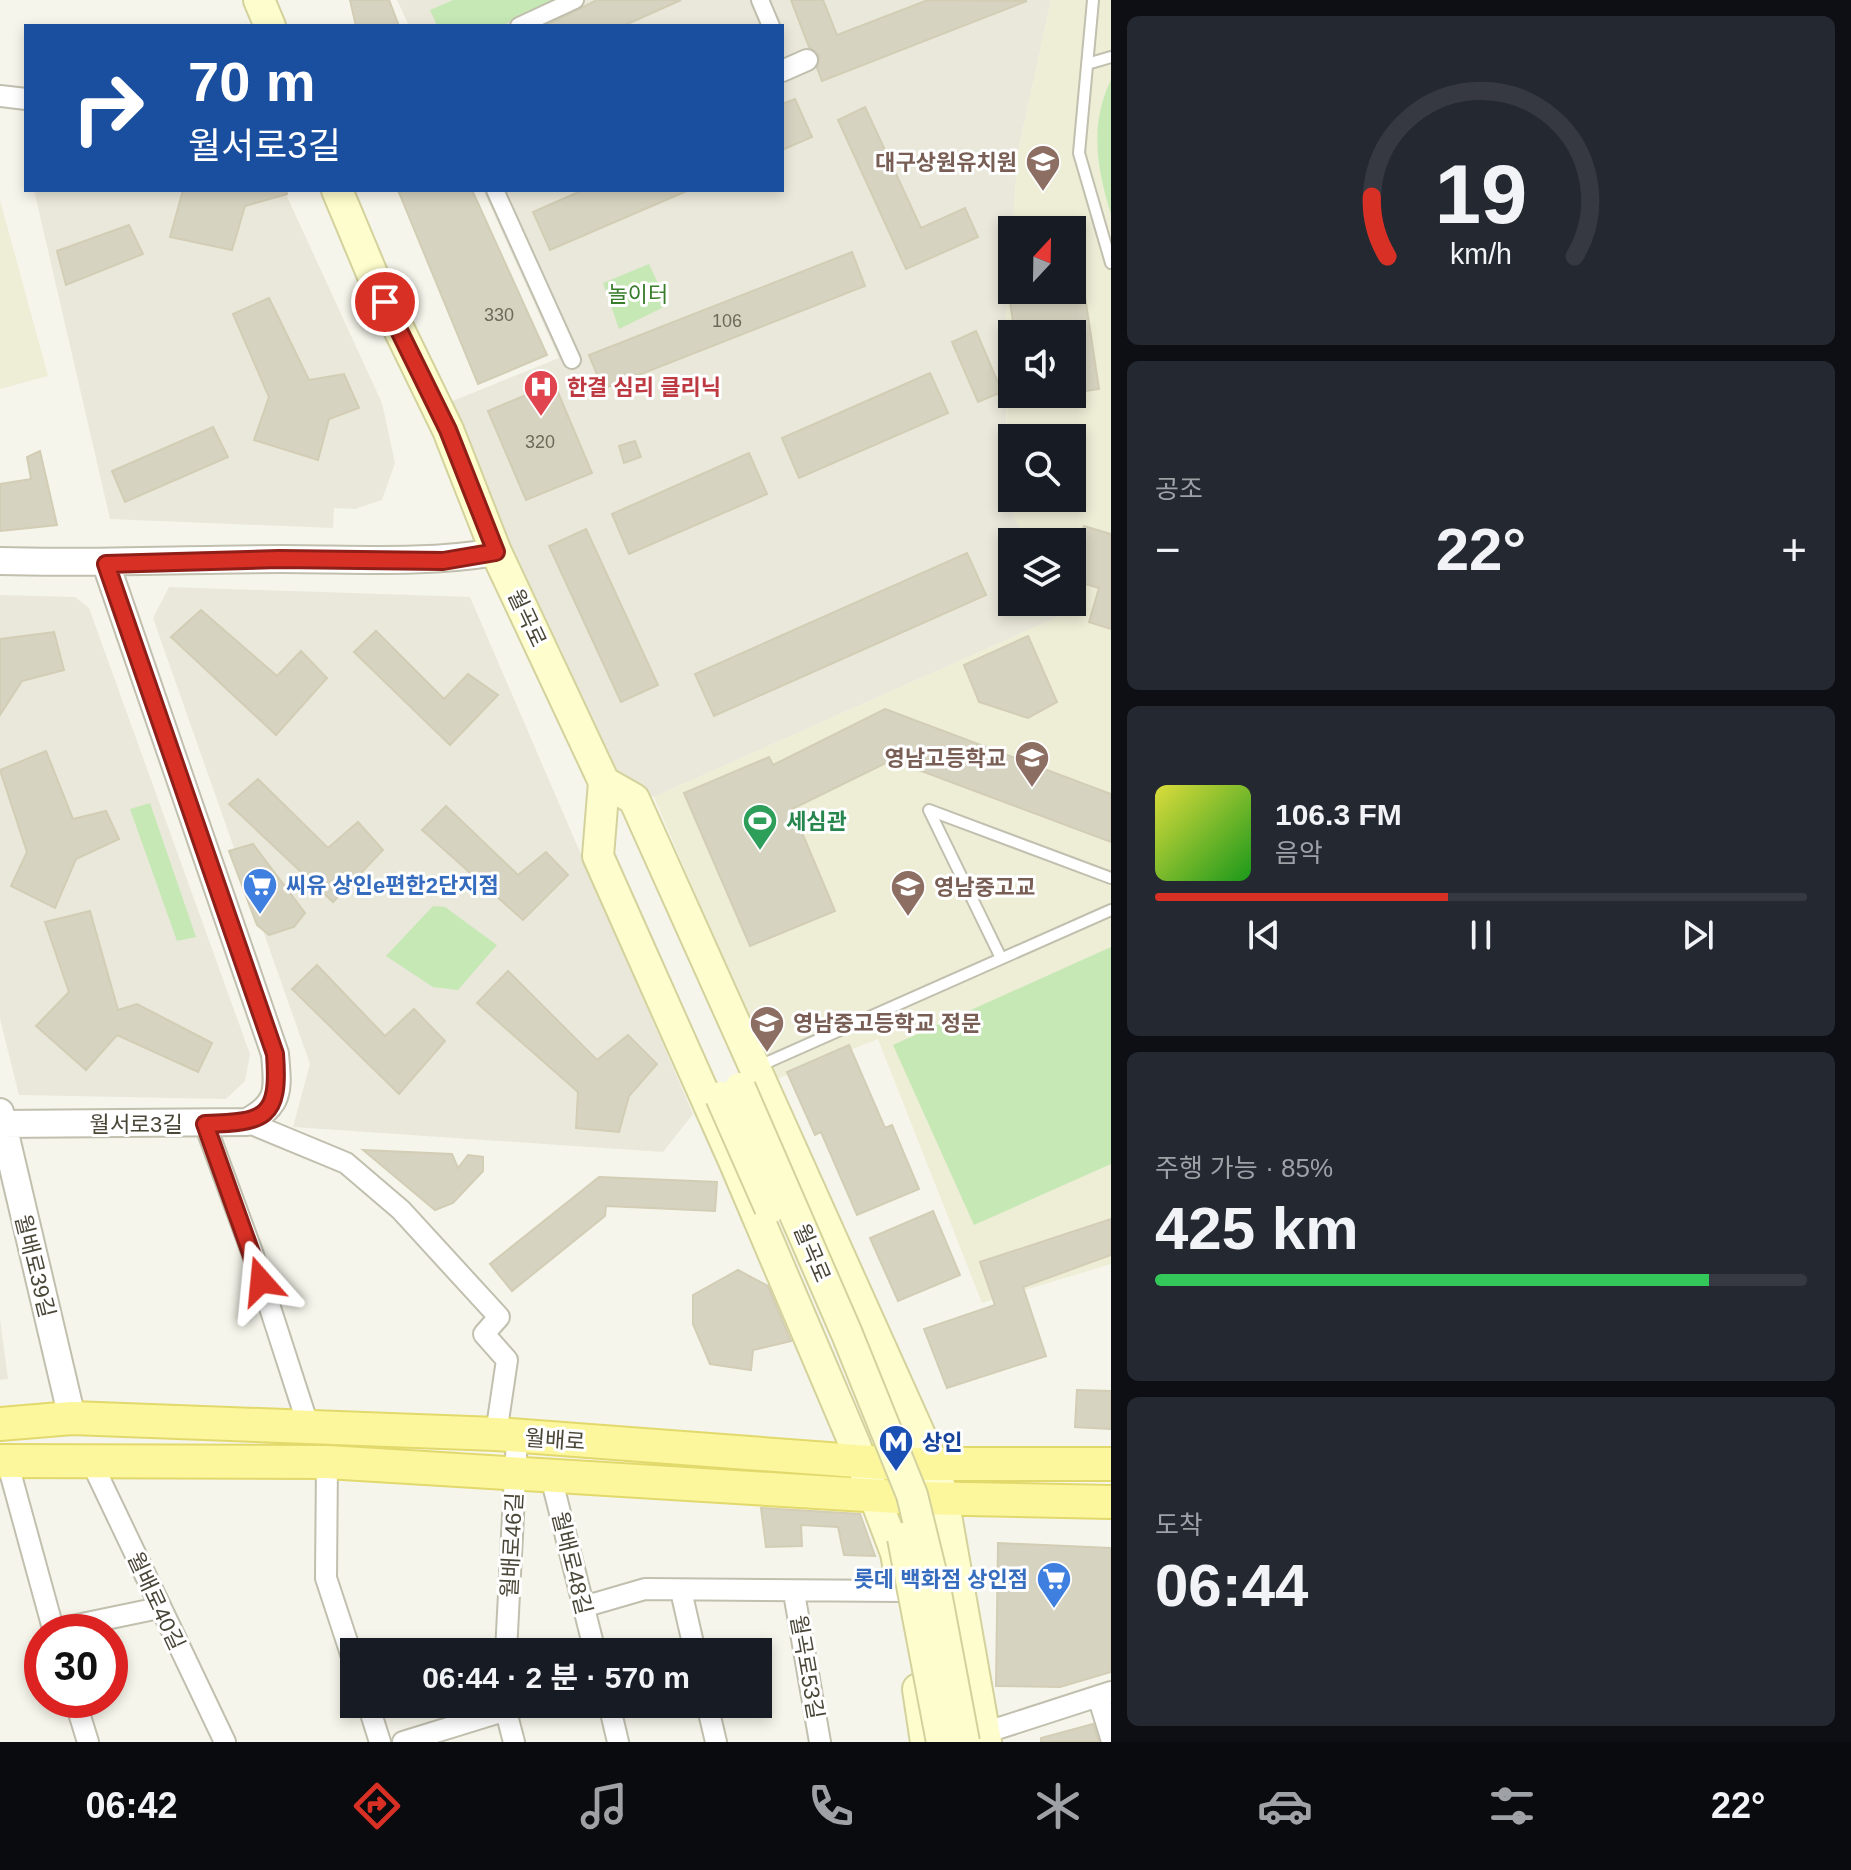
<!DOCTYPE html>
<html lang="ko">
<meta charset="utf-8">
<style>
body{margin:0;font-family:Arial,"Noto Sans KR",sans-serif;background:#242831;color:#f1f3f6;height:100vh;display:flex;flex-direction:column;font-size:30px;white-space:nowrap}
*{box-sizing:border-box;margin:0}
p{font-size:26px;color:#9ea1a6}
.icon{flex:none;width:44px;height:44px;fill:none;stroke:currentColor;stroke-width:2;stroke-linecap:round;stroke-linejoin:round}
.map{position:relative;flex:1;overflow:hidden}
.panel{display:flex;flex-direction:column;gap:16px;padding:16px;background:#0d0f14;width:740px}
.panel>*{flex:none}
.guide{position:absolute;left:24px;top:24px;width:760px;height:168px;border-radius:0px;box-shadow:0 4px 12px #0003;background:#1a4fa0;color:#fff;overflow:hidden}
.needle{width:52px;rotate:22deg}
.controls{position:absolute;left:998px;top:216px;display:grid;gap:16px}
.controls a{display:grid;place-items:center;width:88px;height:88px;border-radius:0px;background:#171b24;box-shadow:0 4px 12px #0003;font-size:40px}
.speed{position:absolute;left:24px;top:1614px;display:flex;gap:16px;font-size:40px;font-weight:700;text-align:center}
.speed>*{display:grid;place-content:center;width:104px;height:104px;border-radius:50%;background:#171b24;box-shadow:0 4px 12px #0003;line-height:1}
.speed .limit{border:12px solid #d22;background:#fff;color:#111}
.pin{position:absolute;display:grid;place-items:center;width:68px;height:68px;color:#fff;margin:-34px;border:4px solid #fff;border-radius:50%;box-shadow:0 2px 8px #0007}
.me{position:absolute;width:88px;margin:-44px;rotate:342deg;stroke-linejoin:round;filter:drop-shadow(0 0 6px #0008)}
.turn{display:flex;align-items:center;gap:28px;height:168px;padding:0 32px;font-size:36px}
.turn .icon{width:104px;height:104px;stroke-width:2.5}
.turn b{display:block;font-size:56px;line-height:68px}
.big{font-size:60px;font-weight:700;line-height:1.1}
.panel .tile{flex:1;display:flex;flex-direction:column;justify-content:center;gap:12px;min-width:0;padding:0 28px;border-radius:12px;background:#242831}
.panel .dial{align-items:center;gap:0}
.dial svg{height:208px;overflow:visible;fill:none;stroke:#363941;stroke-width:7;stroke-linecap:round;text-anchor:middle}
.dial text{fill:#f1f3f6;stroke:none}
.song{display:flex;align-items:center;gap:24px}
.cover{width:96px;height:96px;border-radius:12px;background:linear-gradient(135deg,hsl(60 70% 55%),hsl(120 70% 35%))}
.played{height:8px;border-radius:4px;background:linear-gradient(90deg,#d93025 45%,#363941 45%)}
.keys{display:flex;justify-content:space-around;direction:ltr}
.heat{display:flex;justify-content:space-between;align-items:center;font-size:44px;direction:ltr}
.charge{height:12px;border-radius:6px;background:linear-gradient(90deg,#34c759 85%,#363941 0)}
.trip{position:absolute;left:340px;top:1638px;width:432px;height:80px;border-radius:0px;background:#171b24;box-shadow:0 4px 12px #0003;font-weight:700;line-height:80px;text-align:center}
.dock{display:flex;height:128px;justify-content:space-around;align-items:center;background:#090b0e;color:#9ea1a6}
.dock .icon{width:56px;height:56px}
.dock .on{color:#d93025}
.dock b{font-size:36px;color:#f1f3f6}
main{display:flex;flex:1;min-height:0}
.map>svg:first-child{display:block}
.residential{fill:#e9e8da}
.education{fill:#eeedd6;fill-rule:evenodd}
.green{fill:#c6e8b5}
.building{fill:#d7d3c1;stroke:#d2cdb4;stroke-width:2}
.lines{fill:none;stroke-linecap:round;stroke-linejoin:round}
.service-casing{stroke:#c1bfae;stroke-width:14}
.pedestrian-casing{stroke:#c1bfae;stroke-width:20}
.minor-casing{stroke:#c1bfae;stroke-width:24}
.tertiary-casing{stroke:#c1bfae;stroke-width:30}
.secondary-casing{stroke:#d4d29c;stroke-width:34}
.primary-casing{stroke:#e2d96c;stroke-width:36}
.service{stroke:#fff;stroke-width:10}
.pedestrian{stroke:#fff;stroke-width:16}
.minor{stroke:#fff;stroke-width:20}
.tertiary{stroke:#fff;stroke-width:26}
.secondary{stroke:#fefdcd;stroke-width:30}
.primary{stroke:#fcf79d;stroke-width:32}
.secondary-bridge-casing{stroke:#d4d29c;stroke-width:34;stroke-linecap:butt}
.secondary-bridge{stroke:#fefdcd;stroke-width:30}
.route-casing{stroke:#8d1f18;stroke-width:20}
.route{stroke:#d93025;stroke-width:14}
.labels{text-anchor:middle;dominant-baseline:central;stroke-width:6;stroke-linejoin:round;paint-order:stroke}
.number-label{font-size:18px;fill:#6d6a5b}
.education-label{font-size:22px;font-weight:bold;fill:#785e54;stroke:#fff;text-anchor:end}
.park-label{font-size:22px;fill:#387c2c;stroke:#fff}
.health-label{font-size:22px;font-weight:bold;fill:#be3a42;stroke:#fff;text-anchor:start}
.street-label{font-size:22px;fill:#4a4739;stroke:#fff}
.leisure-label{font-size:22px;font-weight:bold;fill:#27864d;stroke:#fff;text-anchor:start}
.shop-label{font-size:22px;font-weight:bold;fill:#366cbe;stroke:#fff;text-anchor:start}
.transit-label{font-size:22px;font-weight:bold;fill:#164399;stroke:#fff;text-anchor:start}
</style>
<main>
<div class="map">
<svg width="1111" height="1742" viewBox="0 0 1111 1742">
<rect width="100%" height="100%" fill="#f5f5eb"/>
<path class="residential" d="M397 0H1051L1018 152 1005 327 1006 416 1008 505 1027 542H1012V602H1056L1062 615 654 797 604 782 450 402 559 358 483 190H782V26H409Z
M34 190H284L382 403 395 463 382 500 355 509 334 508 333 528 110 519Z
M169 587 470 597 693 1114 663 1152 293 1127 310 1064 153 618Z
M0 595 75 597 89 608 250 1054 245 1081 226 1099 19 1095 0 1019Z
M0 1319 8 1379 0 1380Z"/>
<path class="education" d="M1051 0H1111V1264L982 1303 878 1039 774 1080 654 797 1062 615 1056 602H1072V542H1027L1008 505 1005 327 1012 236V290H1072V230H1012L1018 152ZM1012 334H1072V394H1012ZM1012 438H1072V498H1012Z
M0 200 48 376 0 389Z"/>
<path class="green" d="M453 0H559L501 26H437L430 10Z
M1111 80V214C1097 170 1089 124 1111 80Z
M649 264 668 305 619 329 603 283Z
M150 803 196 937 177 941 130 809Z
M433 906 445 907 497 945 458 990 433 987 386 956Z
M1111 947V1164L974 1225 893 1045Z"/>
<path class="building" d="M350 0H389L399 26H356Z
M597 0H681L623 26H545Z
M791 0H823L837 35 928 0 1027 1 822 81 817 68 819 56 809 47Z
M795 99 812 137 782 150V104Z
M865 107 921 228 965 208 978 237 906 269 838 120Z
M183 190H286L287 194 245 206 232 250 170 237Z
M398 190H472L547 355 478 384Z
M583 190H689L550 250 533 212Z
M129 225 143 254 66 285 57 251Z
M852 252 865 286 603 389 589 355Z
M1029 290H1084L1099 389 1072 393V334H1015L1010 302 1030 299Z
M269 298 309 380 344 374 359 408 329 419 318 460 254 440 269 397 233 314Z
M976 331 1002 392 978 402 952 342Z
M930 373 948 413 799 478 782 438Z
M554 383 592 473 526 500 488 411Z
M213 427 228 457 125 502 112 471Z
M635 441 641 457 624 463 619 446Z
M40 451 57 525 0 531V484L31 479 27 457Z
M749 453 767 494 629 554 612 514Z
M1084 526 1111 534V629L1089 622 1099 588 1072 580V561Z
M586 529 658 685 621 702 549 546Z
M967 553 986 595 714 716 695 674Z
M201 610 277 676 301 651 327 678 276 735 171 637Z
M376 631 444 699 468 674 498 695 450 745 354 652Z
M54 632 64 670 22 681 0 715V639Z
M1028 636 1057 702 1028 718 979 702 964 665Z
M885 709 1111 794V842L892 760 792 809 835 911 750 946 684 793 769 757 773 765Z
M46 751 73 819 106 811 119 839 76 859 55 908 11 886 27 852 0 770Z
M258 779 328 848 358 822 383 850 333 902 229 804Z
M446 806 518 875 546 852 568 875 523 920 422 830Z
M253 844 305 913 294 927 269 935 257 925 229 851Z
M90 911 118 1010 137 1004 212 1043 198 1072 117 1035 86 1070 36 1026 69 992 45 922Z
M317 965 385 1036 414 1009 445 1041 399 1094 292 989Z
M508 971 597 1060 628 1035 657 1064 629 1096 619 1132 576 1128 578 1092 477 1003Z
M849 1045 885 1128 892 1125 919 1189 857 1215 821 1132 815 1135 787 1072Z
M363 1150 452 1154 458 1168 468 1155 483 1157V1171L453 1203 435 1210Z
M599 1177 717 1182 715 1211 606 1206 605 1216 512 1291 490 1264Z
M933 1211 960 1275 898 1301 870 1238Z
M1111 1219V1255L1023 1287 1046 1356 947 1388 924 1329 995 1305 980 1262Z
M738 1270 768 1286 791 1341 753 1350 751 1370 710 1364 693 1324V1295Z
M1077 1390 1111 1391V1429L1075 1427Z
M761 1508 860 1514 875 1556 844 1555 838 1527 801 1525 802 1546 766 1547Z
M998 1543 1111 1548V1672L1060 1687 996 1686Z
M1093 1724 1099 1742H1041V1738Z"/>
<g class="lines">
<defs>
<path id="service" d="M1093 0 1079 153 1111 263
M1087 64 1111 57
M1001 958 929 810 1111 878
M759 1066 1111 910"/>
<path id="pedestrian" d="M760 0 771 26
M519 26 575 0
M495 190 572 360"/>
<path id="minor" d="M782 71 807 60
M0 96 26 99
M247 1122 346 1163 401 1210 499 1317 484 1334 507 1360 496 1434
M205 1124 252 1252 309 1428
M90 1459 225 1742
M7 1461 54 1632
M327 1462 326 1578 354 1663
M550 1473 595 1652
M681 1591 695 1652
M794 1593 820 1742
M583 1607 645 1589 902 1591
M53 1630 159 1608
M506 1652 517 1438
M1098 1696 1111 1738
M75 1700 88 1742
M368 1704 380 1742
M504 1704 514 1742
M609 1704 618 1742
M707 1704 716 1742
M984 1733 1111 1692
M403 1742 526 1704"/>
<path id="tertiary" d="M0 561C94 564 188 559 282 559 354 559 425 564 496 552
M0 1112 72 1418
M0 1124 247 1122C281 1104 278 1089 275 1054L106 564"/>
<path id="secondary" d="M259 0 270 26
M337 190 373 276 448 430 496 552 604 782 598 856 734 1161 855 1445 896 1553 899 1570
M604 782 634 799 933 1464 943 1498 986 1742
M918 1689 926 1742"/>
<path id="primary" d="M0 1424 72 1418 496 1434 896 1464H1111
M0 1461 327 1462 915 1498 1111 1502"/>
</defs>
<use href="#service" class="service-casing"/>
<use href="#pedestrian" class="pedestrian-casing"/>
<use href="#minor" class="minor-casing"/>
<use href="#tertiary" class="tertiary-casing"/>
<use href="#secondary" class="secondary-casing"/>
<use href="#primary" class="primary-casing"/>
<use href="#service" class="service"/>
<use href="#pedestrian" class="pedestrian"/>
<use href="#minor" class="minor"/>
<use href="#tertiary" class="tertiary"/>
<use href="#secondary" class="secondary"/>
<use href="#primary" class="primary"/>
<defs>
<path id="secondary-bridge" d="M740 1088 847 1334 912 1495 936 1593 964 1742
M721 1097 770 1208
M903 1538 942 1742"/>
</defs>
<use href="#secondary-bridge" class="secondary-bridge-casing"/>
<use href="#secondary-bridge" class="secondary-bridge"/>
</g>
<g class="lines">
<defs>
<path id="route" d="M261 1281 205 1124C265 1122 280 1119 275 1054L106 564 279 559 443 561 496 552 448 430 385 302"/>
</defs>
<use href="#route" class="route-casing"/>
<use href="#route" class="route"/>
</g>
<defs>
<symbol id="school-pin" viewBox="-11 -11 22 30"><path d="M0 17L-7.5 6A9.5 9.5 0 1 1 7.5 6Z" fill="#8d6e63" stroke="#fff"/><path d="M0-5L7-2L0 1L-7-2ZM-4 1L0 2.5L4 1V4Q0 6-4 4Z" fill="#fff"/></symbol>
<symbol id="hospital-pin" viewBox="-11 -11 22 30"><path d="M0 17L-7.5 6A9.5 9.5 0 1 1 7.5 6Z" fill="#e0444e" stroke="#fff"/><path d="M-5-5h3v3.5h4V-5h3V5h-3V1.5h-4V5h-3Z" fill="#fff"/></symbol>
<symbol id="stadium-pin" viewBox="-11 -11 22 30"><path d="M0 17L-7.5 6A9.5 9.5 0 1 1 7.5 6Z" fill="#2e9e5b" stroke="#fff"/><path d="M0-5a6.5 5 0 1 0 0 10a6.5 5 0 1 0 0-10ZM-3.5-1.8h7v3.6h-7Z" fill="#fff"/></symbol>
<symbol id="supermarket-pin" viewBox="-11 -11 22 30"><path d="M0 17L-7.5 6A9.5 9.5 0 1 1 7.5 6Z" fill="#3f7fe0" stroke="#fff"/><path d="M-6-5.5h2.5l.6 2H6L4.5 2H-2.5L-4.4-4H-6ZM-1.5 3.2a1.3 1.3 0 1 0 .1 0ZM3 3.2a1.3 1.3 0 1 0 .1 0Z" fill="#fff"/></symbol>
<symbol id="metro-pin" viewBox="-11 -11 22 30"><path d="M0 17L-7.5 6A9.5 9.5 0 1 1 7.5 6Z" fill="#1a4fb4" stroke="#fff"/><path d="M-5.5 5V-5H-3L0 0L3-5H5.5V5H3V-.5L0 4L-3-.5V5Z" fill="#fff"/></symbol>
</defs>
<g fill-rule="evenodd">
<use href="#school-pin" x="1023" y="142" width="40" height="54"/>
<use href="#hospital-pin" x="521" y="367" width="40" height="54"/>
<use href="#school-pin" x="1012" y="738" width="40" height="54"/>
<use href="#stadium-pin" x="740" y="801" width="40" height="54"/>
<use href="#supermarket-pin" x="240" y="865" width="40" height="54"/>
<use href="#school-pin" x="888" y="867" width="40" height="54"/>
<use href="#school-pin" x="747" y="1003" width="40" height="54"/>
<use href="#metro-pin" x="876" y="1422" width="40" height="54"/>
<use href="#supermarket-pin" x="1034" y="1559" width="40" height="54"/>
</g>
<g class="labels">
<g class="number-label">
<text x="499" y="315">330</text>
<text x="727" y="321">106</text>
<text x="540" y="442">320</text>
</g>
<g class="education-label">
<text x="1017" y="162">대구상원유치원</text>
<text x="1006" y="758">영남고등학교</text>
<text x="934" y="887" text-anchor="start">영남중고교</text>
<text x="793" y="1023" text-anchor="start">영남중고등학교 정문</text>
</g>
<g class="park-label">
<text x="638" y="294">놀이터</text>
</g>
<g class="health-label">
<text x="567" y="387">한결 심리 클리닉</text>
</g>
<g class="street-label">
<text transform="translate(527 618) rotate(65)">월곡로</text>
<text x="136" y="1124">월서로3길</text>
<text transform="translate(812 1253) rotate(67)">월곡로</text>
<text transform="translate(35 1266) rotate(76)">월배로39길</text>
<text transform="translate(555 1440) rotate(4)">월배로</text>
<text transform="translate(512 1545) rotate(-87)">월배로46길</text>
<text transform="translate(572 1563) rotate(76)">월배로48길</text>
<text transform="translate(156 1601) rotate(65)">월배로40길</text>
<text transform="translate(807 1667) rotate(80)">월곡로53길</text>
</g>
<g class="leisure-label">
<text x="786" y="821">세심관</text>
</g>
<g class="shop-label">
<text x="286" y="885">씨유 상인e편한2단지점</text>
<text x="1028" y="1579" text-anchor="end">롯데 백화점 상인점</text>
</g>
<g class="transit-label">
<text x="922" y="1442">상인</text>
</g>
</g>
</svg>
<div class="controls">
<a><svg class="needle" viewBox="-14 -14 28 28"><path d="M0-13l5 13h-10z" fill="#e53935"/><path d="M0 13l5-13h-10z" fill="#9ea1a6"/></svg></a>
<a><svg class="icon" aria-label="sound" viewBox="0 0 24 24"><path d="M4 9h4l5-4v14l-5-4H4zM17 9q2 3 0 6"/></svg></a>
<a><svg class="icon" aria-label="search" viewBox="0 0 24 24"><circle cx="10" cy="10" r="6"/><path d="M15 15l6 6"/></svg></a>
<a><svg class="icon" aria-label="layers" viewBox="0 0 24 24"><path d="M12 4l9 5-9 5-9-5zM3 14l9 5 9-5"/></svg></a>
</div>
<div class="speed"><div class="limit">30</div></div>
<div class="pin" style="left:385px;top:302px;background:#d93025"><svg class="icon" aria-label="arrive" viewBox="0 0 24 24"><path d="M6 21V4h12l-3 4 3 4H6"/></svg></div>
<svg class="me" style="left:261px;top:1281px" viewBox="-20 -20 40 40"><path d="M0-17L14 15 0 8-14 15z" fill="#d93025" stroke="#fff" stroke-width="4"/></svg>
<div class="trip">06:44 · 2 분 · 570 m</div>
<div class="guide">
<div class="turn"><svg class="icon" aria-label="right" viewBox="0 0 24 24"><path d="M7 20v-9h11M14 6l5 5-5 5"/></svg><div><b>70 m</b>월서로3길</div></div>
</div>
</div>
<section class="panel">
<div class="tile dial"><svg viewBox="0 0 100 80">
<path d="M14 69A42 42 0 1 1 86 69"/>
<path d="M14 69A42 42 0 0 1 8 46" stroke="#d93025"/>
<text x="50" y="56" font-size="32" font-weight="700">19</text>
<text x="50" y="72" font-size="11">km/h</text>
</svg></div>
<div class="tile"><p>공조</p>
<div class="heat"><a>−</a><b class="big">22°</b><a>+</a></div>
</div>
<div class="tile">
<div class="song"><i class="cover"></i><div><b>106.3 FM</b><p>음악</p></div></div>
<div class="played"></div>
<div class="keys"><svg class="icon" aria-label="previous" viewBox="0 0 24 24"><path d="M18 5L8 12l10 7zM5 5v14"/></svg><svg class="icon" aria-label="pause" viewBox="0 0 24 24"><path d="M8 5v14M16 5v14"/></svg><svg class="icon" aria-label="next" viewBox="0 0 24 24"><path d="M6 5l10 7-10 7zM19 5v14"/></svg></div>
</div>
<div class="tile"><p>주행 가능 · 85%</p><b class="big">425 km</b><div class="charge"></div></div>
<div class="tile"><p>도착</p><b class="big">06:44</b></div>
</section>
</main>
<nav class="dock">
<b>06:42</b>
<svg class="icon on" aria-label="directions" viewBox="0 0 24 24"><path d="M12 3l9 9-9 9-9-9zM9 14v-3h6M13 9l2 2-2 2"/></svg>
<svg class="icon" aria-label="music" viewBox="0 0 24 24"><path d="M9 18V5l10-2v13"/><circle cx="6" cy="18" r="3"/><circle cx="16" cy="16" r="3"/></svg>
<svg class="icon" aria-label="phone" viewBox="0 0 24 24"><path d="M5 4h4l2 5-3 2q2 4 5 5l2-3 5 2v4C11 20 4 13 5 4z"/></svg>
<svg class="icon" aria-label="climate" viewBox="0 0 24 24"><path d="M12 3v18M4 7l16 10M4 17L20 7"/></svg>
<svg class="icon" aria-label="car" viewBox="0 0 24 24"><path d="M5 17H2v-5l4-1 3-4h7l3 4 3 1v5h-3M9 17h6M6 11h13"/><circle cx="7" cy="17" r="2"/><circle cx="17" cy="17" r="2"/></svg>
<svg class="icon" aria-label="filters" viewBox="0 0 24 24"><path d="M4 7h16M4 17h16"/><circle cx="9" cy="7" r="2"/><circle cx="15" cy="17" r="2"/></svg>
<b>22°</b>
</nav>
